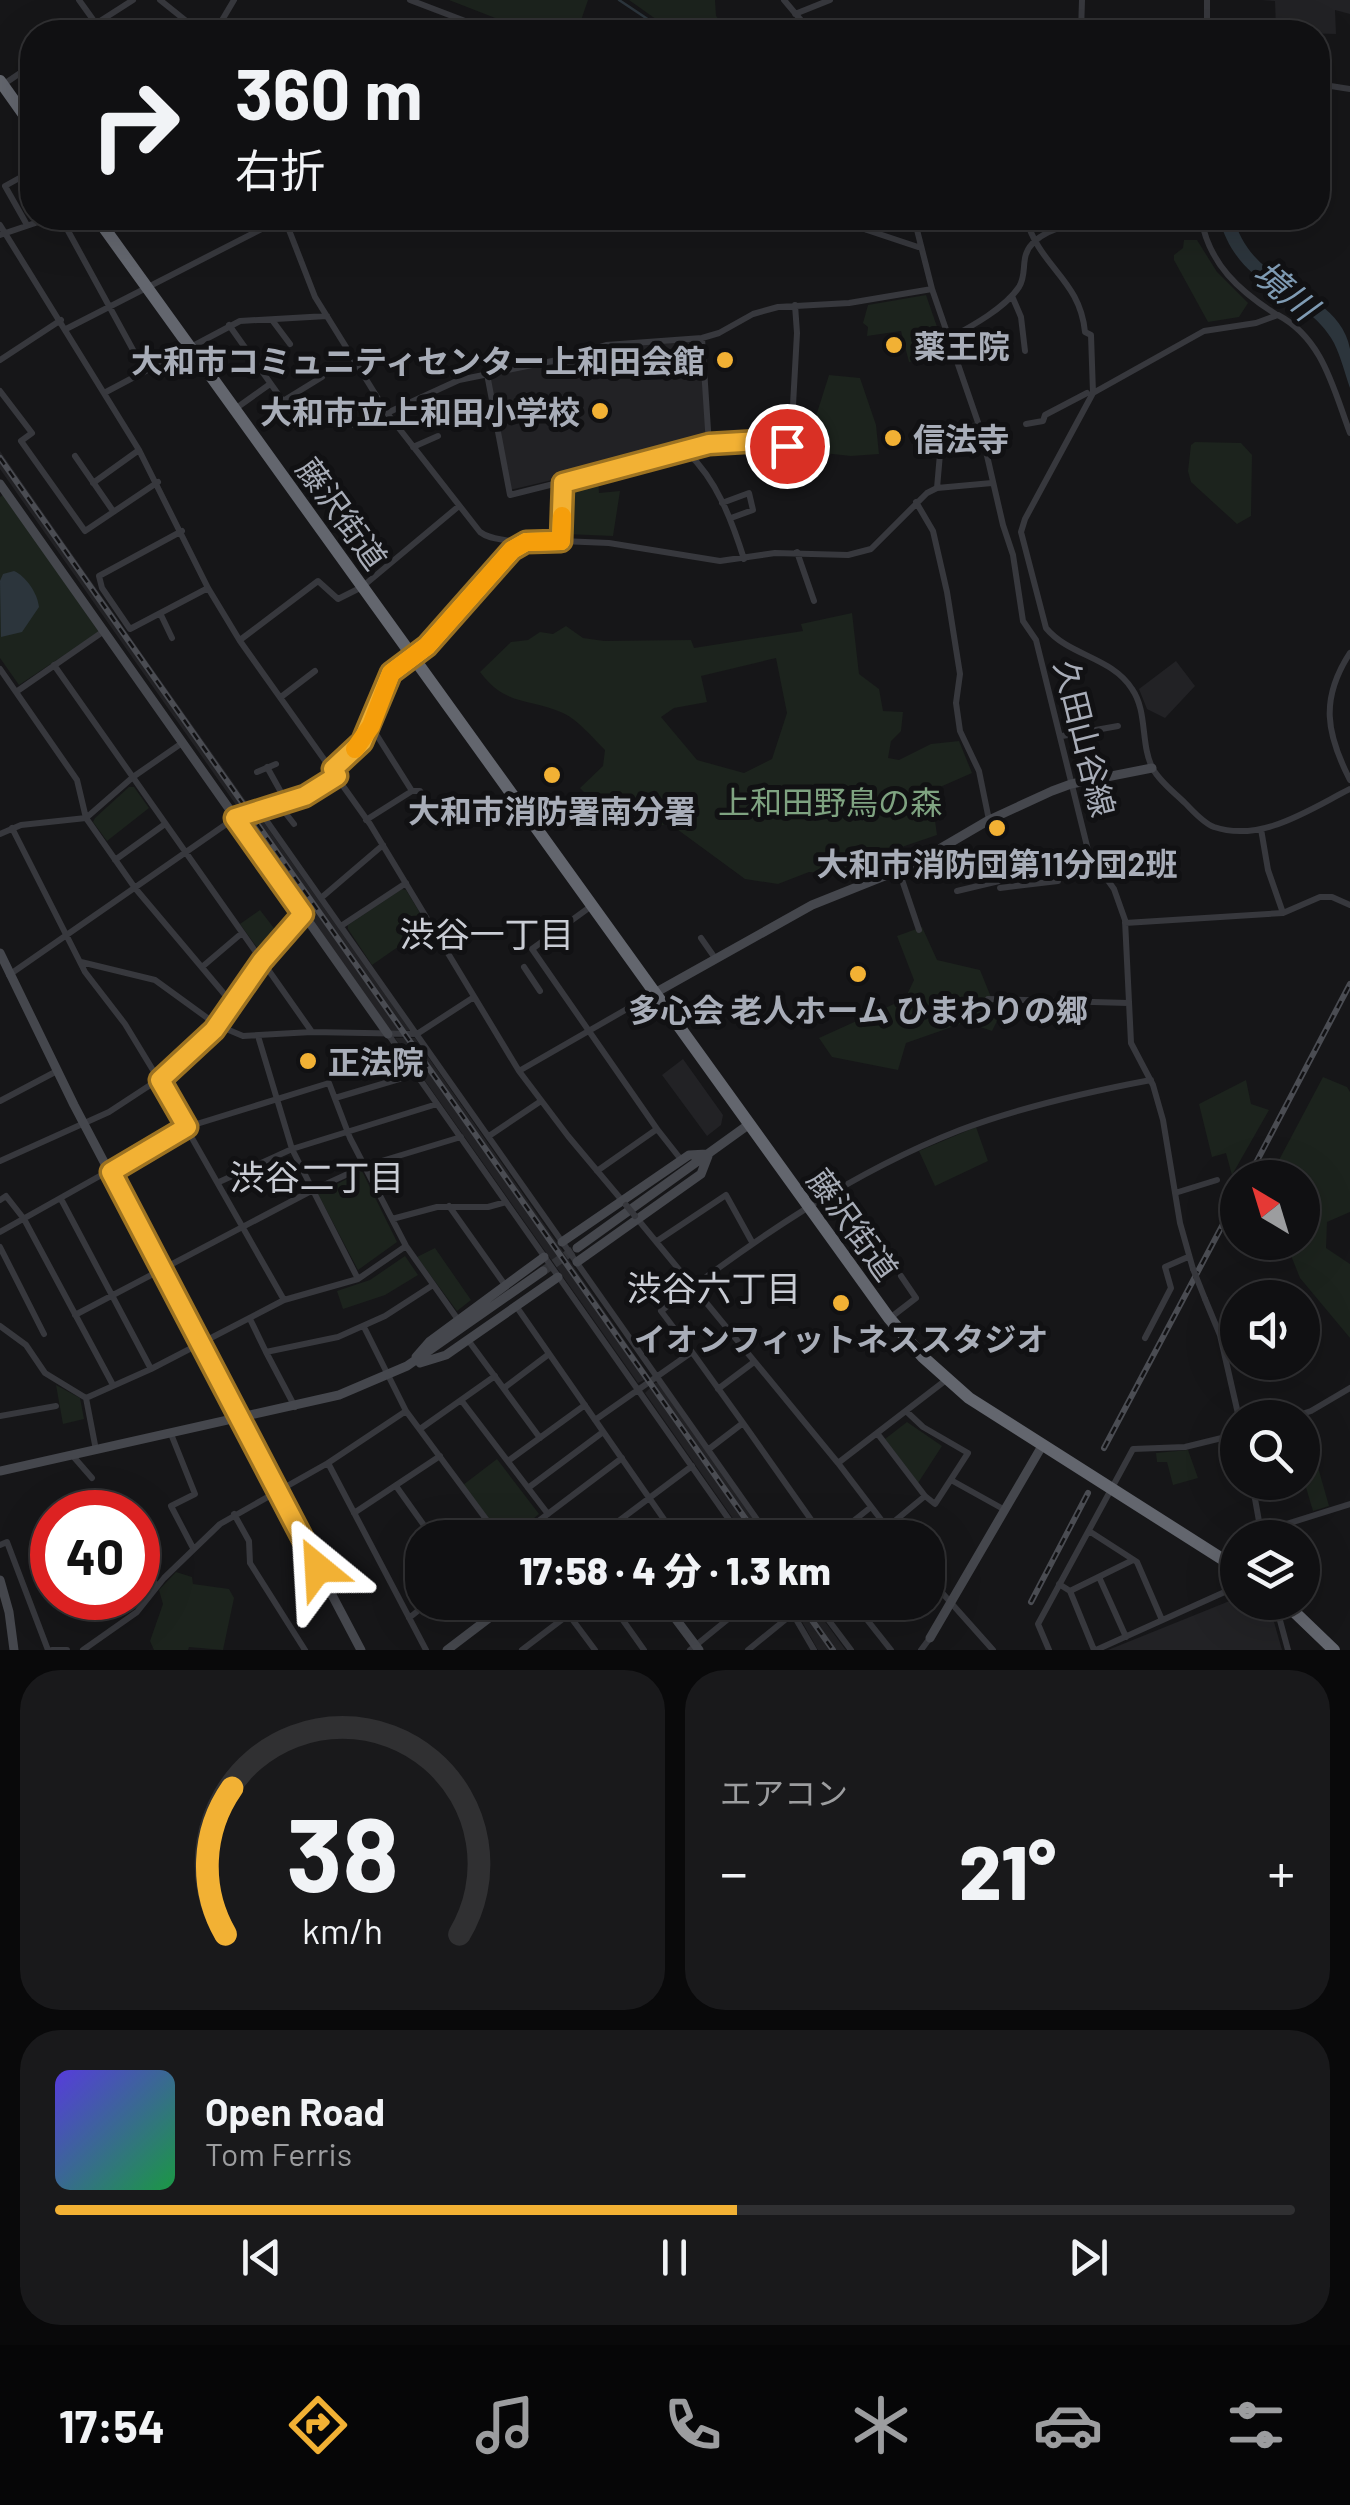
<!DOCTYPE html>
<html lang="ja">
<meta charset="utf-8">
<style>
body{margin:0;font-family:Barlow,"Noto Sans JP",sans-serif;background:#19191b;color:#f1f3f6;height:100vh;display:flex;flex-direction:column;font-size:38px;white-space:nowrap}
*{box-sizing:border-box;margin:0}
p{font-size:32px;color:#9c9d9f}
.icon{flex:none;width:55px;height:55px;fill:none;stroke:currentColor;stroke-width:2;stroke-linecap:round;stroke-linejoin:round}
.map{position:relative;height:1650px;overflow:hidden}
.details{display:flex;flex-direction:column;gap:20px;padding:20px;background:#09090a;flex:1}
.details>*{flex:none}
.banner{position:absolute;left:20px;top:20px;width:1310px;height:210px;border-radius:40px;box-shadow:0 10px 40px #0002,0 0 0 2px #303032;background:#101012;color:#f1f3f6;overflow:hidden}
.needle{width:65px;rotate:322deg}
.controls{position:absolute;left:1220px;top:1160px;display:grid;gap:20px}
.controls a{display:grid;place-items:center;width:100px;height:100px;border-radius:50%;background:#101012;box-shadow:0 10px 40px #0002,0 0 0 2px #303032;font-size:50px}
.speed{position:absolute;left:30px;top:1490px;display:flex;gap:20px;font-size:50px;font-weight:700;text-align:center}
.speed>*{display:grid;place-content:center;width:130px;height:130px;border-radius:50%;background:#101012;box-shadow:0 10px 40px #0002,0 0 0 2px #303032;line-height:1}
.speed .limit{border:15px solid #d22;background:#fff;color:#111}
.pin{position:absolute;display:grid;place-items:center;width:85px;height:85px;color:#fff;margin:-42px;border:5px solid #fff;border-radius:50%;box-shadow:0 2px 10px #0007}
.me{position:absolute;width:110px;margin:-55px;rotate:333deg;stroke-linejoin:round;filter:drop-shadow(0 0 8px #0008)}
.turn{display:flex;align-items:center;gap:35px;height:210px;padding:0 50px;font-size:45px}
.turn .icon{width:130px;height:130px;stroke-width:2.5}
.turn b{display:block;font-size:70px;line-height:85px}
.big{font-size:75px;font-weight:800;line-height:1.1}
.details .card{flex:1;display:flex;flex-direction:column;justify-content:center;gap:15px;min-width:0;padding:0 35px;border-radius:40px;background:#19191b}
.details .dial{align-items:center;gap:0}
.dial svg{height:260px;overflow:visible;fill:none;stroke:#303032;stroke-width:7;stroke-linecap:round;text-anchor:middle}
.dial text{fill:#f1f3f6;stroke:none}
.song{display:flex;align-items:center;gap:30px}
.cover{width:120px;height:120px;border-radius:15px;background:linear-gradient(135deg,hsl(250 70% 55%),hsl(140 70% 35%))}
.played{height:10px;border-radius:5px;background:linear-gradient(90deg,#f2b134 55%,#303032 55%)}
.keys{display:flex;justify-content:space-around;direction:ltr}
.heat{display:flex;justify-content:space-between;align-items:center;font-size:55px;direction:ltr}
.details .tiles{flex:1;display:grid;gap:20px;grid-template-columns:1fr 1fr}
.card:last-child{grid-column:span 2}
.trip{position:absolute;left:405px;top:1520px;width:540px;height:100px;border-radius:40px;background:#101012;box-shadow:0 10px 40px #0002,0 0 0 2px #303032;font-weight:800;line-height:100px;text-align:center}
.dock{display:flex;height:160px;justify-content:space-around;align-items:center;background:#060607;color:#9c9d9f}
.dock .icon{width:70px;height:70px}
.dock .active{color:#f2b134}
.dock b{font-size:45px;color:#f1f3f6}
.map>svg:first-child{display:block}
.built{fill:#222225}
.green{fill:#1c231d;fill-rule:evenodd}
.water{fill:#2c353c}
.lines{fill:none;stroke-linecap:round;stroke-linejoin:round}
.stream{stroke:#2c353c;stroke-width:2.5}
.secondary-tunnel{stroke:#333438;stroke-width:9;stroke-dasharray:9 4.5;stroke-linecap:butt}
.street{stroke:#37383d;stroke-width:6}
.secondary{stroke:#45474d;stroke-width:9}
.highway{stroke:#63666e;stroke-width:12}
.rail-casing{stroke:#4a4c52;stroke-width:6}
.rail{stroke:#111113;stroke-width:2.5;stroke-dasharray:8;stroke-linecap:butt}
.street-bridge{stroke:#37383d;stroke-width:6}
.route-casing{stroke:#9d7322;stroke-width:25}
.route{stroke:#f2b134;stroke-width:18}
.slow{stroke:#f59e0b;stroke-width:18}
.poi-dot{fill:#f2b134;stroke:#111113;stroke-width:4}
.labels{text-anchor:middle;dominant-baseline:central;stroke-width:10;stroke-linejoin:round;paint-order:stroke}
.poi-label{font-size:32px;font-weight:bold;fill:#a8adb8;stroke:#111113}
.street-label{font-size:32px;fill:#a8adb8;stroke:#111113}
.park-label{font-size:32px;fill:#7fa381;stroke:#111113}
.water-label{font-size:35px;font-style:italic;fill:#7f9bb3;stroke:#111113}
.neighbourhood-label{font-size:35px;fill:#c9ccd4;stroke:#111113}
</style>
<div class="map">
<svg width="1350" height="1650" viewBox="0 0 1350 1650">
<rect width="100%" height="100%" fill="#161618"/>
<path class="built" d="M1261 0H1350V14L1335 10 1336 34 1266 32 1276 29 1275 1Z
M702 339 708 443 510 490 488 378 606 346Z
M0 451 140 651 253 811 243 815 0 469Z
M1176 661 1195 686 1165 718 1147 709 1139 689Z
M258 814 410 1030 390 1031 241 819Z
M395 1038H415L650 1377 638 1383Z
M683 1059 723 1115 721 1125 707 1136 662 1075Z
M655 1383H658L767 1537H746L645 1393Z
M1237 1598 1238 1602 1262 1603 1270 1608 1282 1650H1108Z
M815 1608 845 1649 846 1650H818L801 1620Z"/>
<path class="green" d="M449 0H588L577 32H531Z
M629 0H715L716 16 729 32H674Z
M1184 240H1197L1217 272 1248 303 1239 317 1208 322 1174 260V255L1183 248Z
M926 295 945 350 927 359 909 362 901 331 867 336 868 327 863 323 868 305Z
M829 375 860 378 876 425 879 454 851 456 805 451Z
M1195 442 1241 443 1252 455 1251 516 1237 524 1191 482 1188 471 1191 445Z
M598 477 599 493 620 491 613 536 566 534 567 483Z
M4 494 99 632 19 685 0 658V497Z
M852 613 859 674 879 689 883 711 903 712 901 731 891 741 888 758 899 760 931 744 959 741 972 773 931 791 937 835 890 851 843 875 809 872 778 884 745 879 670 824 649 826 626 799 608 816 580 788 603 766 605 750C593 738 578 720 563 713 528 697 506 707 480 672L511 642 528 640 540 632 553 634 566 626 583 638 604 641 691 640 694 648 803 631 801 624ZM776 658 787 713 772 759 744 773 697 760 661 717 674 708 707 702 701 676Z
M129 787H134L149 808 107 841 93 822 95 818Z
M402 889 406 890 428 926 372 965 348 929V925Z
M260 910 280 936 266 951 259 950 240 924Z
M922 927 937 960 980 970 999 1017 992 1031 966 1022 906 1043 898 1070 832 1057 819 1038 905 999 914 980 897 936Z
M1323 1077 1347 1087 1350 1092V1212L1327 1222 1326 1248 1350 1264V1338L1300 1278 1286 1243 1302 1242V1178L1270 1177Z
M1246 1080 1251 1104 1269 1110 1232 1175 1226 1153 1212 1157 1199 1104Z
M976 1127 988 1161 935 1186 919 1151Z
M362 1171 397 1242 358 1270 318 1194Z
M435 1248 471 1300 457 1311 417 1257Z
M405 1256 418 1275 385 1295 343 1309 337 1291 370 1280Z
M56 1385 80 1398 84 1419 63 1424Z
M907 1422 942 1446 918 1483 885 1439Z
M1312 1446 1329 1506 1313 1511 1305 1484 1295 1486 1294 1483 1302 1482 1303 1449Z
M1188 1450 1198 1478 1173 1485 1167 1462H1157L1156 1453Z
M497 1459 539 1514 511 1537H503L463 1485Z
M176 1572 192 1577 193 1584 229 1589 234 1598 223 1650 189 1647 188 1650H154L150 1641 163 1604 159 1590Z"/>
<path class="water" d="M1219 218H1233C1238 232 1245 247 1256 258 1284 288 1342 303 1350 349 1350 361 1350 376 1350 388 1345 374 1341 357 1334 343 1305 290 1239 293 1219 218Z
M14 571C26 576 38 594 39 607L22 632 1 637 0 581 3 574Z"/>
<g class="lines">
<path class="stream" d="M619 0 667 32"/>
<path class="secondary-tunnel" d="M543 1271 577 1248"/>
<path class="street" d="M79 0 102 32
M160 0 200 32
M410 0 494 32
M784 0 811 32
M1207 0V32
M795 14 830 0
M83 32 133 0
M215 32 234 0
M786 32 803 24
M1081 32 1082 0
M4 84 32 65
M1318 84 1350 89
M26 157 32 171
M61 218 144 370
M280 218 289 230 315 297 387 413 480 532C493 542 508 537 519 545
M840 218 867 230 918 247
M914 218 932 289 982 434 1003 525 1013 555 1023 621 1036 640 1089 854 1114 889 1125 920 1131 1043 1153 1085 1163 1120 1180 1223 1193 1269
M1026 218C1039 267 1080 279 1085 332L1091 335 1093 393
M1201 218C1209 264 1239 291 1277 315
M0 225 139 450 208 588 240 641 370 824 519 1071 568 1136 625 1204
M27 225 5 186 32 171
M0 235 50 218
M1012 296 1021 317 1025 351
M272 320 290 344
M229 325 283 401 322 377
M66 329 281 219
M702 338 709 445
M950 338C972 326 1005 308 1019 287 1025 277 1023 269 1025 258 1030 230 1074 224 1096 218
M0 360 61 320
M487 374 510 495 709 445 760 441 787 446 791 441 797 333 795 305
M0 391 32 433 21 441 85 531 158 482
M106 392 240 321 327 316
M235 409 270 384
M387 413 459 380 557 360 606 345 702 338 719 333 753 314 778 307 849 303 932 289
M1026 424 1043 421 1045 415 1087 393
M354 425 383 407
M1350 433C1333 388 1323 339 1278 315L1256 323 1204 331 1093 393 1025 519 1021 532 1046 628C1069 656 1112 657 1132 689 1148 712 1140 745 1153 769 1160 782 1175 793 1185 803 1193 811 1203 823 1214 827 1262 843 1310 809 1350 789
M413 447 438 436
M687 452C717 480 732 521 744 559
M75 456 113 511
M93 483 139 450
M937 488 942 431 979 425
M916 502 933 531 947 592 960 674 956 703 960 731 979 771 989 820
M722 503 749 493 753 510 731 518
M182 531 99 576 102 588 130 629 208 588
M561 541 563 483
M797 552 814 601
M161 615 172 638
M240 640 318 581 338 599 362 587 459 506
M1350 653C1320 699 1326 733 1350 780
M54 665 312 1032
M0 669 77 780 86 818 135 888 231 1002
M16 692 104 631
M281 697 315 671
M1062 736 1118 726
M267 767 287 803
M333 769 362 742 391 673 427 646 512 550 537 540 609 543 720 561 775 553 848 555 871 549 927 493 937 488 992 483
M257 772 276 764
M412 791H420L429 804
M280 806 294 824
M259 810 770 1538
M366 820 412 791 371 726
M12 828 85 972 125 1024 159 1080 284 1300
M1261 829 1268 870 1283 913
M0 834 21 825 86 818 133 777 182 743
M115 860 165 824
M899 871 919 930
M1000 888 1058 881
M957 891 999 881
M321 898 383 845
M590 907 532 949 657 1129 597 1171
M1125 923 1283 913 1320 897H1332L1350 905
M341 926 406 883
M701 938 715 958
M81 962 155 980 217 1025 243 1036 312 1032 417 1034 474 997
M202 967 242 933
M524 967 540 991
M9 975 235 818 305 796 337 776
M988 999 1128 1003
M388 1034 742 1538
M258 1036 292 1149 358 1279
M519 1071 653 994
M335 1098 416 1074
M0 1101 57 1071
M657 1129 679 1157
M489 1136 541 1101
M0 1161 109 1112 167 1074 214 1030 262 961 303 914
M219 1182 292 1149 437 1104
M1175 1193 1217 1180
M61 1199 151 1369
M0 1200 6 1196 24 1219 113 1385
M449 1206 505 1285
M635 1216 838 1463 895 1538
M392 1219 437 1207H488L506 1202
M0 1232 187 1127 329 1083 350 1138 406 1246 459 1321
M657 1241 726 1195 752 1242
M0 1247 44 1334
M1205 1299 1220 1335 1239 1418
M516 1306 677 1538
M75 1315 313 1190 365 1166 461 1137
M890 1318 916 1298 901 1276
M250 1319 266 1352 338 1337 385 1316 433 1285
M0 1326 26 1345 45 1373 86 1398 96 1450
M364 1327 406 1411 500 1538
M1145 1338 1171 1288 1165 1267 1188 1257
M468 1340 540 1438
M266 1352 295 1407
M692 1352 661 1311C753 1240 852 1172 960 1130 1021 1107 1087 1092 1151 1080
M504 1388 549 1354
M718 1389 754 1362
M86 1398 151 1369 284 1300 358 1279 406 1246
M461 1400 548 1514
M0 1416 56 1406
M1290 1418 1311 1411 1350 1388
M595 1420 692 1352 743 1423 709 1449
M743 1423 824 1538
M420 1429 495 1376
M877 1433 925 1496 935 1504 968 1453 923 1427 906 1411
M171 1434 195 1494 171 1506 193 1548
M72 1455 92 1478
M508 1461 585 1405
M328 1463 426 1650
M838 1463 946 1380
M951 1480 1005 1510
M1252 1482 1262 1538
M396 1486 433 1538
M528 1488 603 1432
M354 1513 440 1456
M234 1514 249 1541 250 1563 305 1650
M891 1524 925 1496
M608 1529 692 1466
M1089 1531 1137 1562 1162 1620
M1261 1532 1350 1504
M516 1538 622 1458
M832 1538 871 1507
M0 1545 7 1542 48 1650
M138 1562 157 1586
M928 1577 993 1650
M1099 1577 1126 1637
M1059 1584 1070 1591 1094 1650
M1070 1591 1133 1560
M610 1602 644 1650
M723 1602 733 1616
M786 1602 814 1650
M815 1602 851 1650
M853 1602 891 1650
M1275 1602 1288 1650
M569 1615 595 1650
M409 1618 429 1602
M868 1621 892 1602
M52 1650H67
M83 1650 137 1612 164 1578 220 1524 328 1463 406 1411
M522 1650 585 1602
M690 1650 749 1602
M748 1650 807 1602
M921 1650 930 1638
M1049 1650 1038 1624 1133 1449 1185 1447 1238 1434
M1096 1650 1238 1586"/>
<path class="secondary" d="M0 484 388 1034
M0 953 74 1105 361 1650
M653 994 812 905 912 865 989 820 1052 791 1071 784 1152 768
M562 1242 689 1155 707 1154
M577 1248 748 1125
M577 1262 701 1174 708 1156
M416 1357 430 1341 544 1257
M420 1363 446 1355 558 1277
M0 1471 339 1395 407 1366 543 1271
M597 1538 608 1529 614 1538
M0 1580 9 1612 14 1650
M663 1602 699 1650
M930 1638 1042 1446
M447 1650 510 1602"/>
<path class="highway" d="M0 81 32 126
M97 218 889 1318 923 1357 969 1398 1238 1569
M1284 1602 1334 1650"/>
<defs>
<path id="rail" d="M0 458 759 1538
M1248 1178 1350 984
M1104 1448 1238 1196
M799 1602 833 1650
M1031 1602 1088 1493"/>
</defs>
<use href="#rail" class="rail-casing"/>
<use href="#rail" class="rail"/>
<path class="street-bridge" d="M626 1205 635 1216
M1193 1269 1205 1299"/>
</g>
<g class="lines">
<defs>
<path id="route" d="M318 1568 111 1172 187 1127 160 1080 214 1030 262 961 303 914 235 818 305 796 337 776 333 769 362 742 391 673 427 646 512 550 526 542 561 541 563 483 709 444 760 441 787 446"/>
</defs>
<use href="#route" class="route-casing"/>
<use href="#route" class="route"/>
<path class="slow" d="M355 749 371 726 391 673 427 646 512 550 526 542 561 541 562 516"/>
</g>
<g class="poi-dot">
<circle cx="894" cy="345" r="10"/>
<circle cx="725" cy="360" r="10"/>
<circle cx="600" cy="411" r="10"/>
<circle cx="893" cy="438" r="10"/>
<circle cx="552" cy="775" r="10"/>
<circle cx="997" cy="828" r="10"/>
<circle cx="858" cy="974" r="10"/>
<circle cx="308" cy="1061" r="10"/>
<circle cx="841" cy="1303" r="10"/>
</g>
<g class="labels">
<g class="poi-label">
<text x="914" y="345" text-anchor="start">薬王院</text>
<text x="705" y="360" text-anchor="end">大和市コミュニティセンター上和田会館</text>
<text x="580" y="411" text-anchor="end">大和市立上和田小学校</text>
<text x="913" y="438" text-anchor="start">信法寺</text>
<text x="552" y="810">大和市消防署南分署</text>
<text x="997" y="863">大和市消防団第11分団2班</text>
<text x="858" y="1009">多心会 老人ホーム ひまわりの郷</text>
<text x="328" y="1061" text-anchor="start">正法院</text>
<text x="841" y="1338">イオンフィットネススタジオ</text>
</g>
<g class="street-label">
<text transform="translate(343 513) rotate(54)">藤沢街道</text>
<text transform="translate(1086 738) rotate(76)">久田山谷線</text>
<text transform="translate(854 1224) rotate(54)">藤沢街道</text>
</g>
<g class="park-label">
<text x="830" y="801">上和田野鳥の森</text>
</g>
<g class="water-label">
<text transform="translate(1286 289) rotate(40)">境川</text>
</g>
<g class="neighbourhood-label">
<text x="487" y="933">渋谷一丁目</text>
<text x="317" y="1176">渋谷二丁目</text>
<text x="714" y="1287">渋谷六丁目</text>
</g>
</g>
</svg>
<div class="controls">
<a><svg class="needle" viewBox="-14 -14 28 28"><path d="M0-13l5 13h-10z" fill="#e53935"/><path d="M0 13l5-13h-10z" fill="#9c9d9f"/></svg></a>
<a><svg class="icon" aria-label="sound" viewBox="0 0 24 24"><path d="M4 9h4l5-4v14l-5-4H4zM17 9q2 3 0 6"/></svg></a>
<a><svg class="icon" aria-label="search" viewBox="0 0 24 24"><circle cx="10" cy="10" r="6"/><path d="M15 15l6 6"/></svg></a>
<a><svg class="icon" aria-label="layers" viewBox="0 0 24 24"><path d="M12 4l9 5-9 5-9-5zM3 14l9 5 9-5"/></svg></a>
</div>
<div class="speed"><div class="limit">40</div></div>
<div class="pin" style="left:787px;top:446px;background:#d93025"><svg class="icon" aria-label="arrive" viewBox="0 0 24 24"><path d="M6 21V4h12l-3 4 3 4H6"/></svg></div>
<svg class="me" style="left:318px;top:1568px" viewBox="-20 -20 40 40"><path d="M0-17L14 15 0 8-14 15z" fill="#f2b134" stroke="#fff" stroke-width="4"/></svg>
<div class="trip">17:58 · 4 分 · 1.3 km</div>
<div class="banner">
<div class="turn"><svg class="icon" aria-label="right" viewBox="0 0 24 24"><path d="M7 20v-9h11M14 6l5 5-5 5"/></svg><div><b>360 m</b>右折</div></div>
</div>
</div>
<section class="details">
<div class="tiles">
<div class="card dial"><svg viewBox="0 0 100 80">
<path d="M14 69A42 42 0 1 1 86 69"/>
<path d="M14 69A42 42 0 0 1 16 24" stroke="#f2b134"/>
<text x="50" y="56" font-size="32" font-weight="700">38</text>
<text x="50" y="72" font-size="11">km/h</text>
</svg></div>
<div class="card"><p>エアコン</p>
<div class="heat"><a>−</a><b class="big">21°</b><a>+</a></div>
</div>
<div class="card">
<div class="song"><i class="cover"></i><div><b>Open Road</b><p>Tom Ferris</p></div></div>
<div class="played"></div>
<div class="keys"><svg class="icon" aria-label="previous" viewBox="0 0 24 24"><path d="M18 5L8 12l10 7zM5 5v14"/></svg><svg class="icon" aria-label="pause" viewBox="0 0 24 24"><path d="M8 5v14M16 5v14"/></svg><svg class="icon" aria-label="next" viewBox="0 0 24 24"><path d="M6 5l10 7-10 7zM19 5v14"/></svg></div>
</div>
</div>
</section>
<nav class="dock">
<b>17:54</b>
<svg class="icon active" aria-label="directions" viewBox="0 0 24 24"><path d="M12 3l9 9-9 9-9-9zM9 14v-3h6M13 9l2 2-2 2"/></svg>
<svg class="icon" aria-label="music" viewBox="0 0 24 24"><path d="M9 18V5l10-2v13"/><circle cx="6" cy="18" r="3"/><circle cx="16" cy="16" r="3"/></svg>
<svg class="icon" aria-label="phone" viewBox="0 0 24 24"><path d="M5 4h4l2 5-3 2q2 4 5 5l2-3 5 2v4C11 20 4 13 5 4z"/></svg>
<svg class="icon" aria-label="climate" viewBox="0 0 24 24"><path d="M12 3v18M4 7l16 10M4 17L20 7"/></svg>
<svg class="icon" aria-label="car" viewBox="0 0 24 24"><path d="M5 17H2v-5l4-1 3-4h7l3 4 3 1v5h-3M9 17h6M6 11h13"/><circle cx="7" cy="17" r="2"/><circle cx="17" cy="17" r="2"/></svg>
<svg class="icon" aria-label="filters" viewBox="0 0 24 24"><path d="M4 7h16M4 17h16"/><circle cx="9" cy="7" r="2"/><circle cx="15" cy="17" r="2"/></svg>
</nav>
